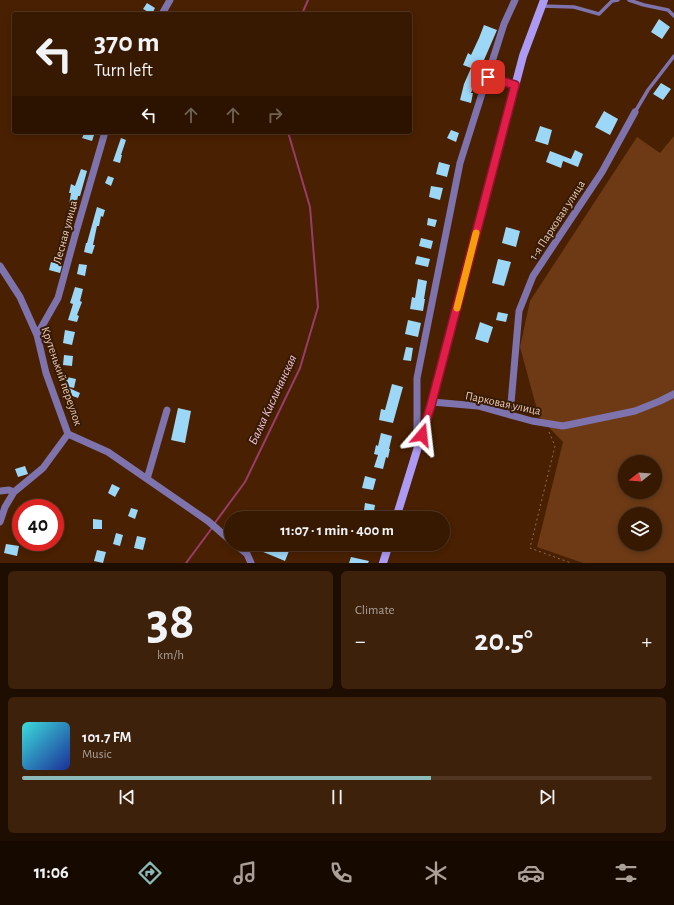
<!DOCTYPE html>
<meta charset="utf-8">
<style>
body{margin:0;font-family:"Alegreya Sans",sans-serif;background:#3e210b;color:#f1f3f6;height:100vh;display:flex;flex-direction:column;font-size:15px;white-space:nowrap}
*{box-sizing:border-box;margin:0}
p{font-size:13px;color:#aaa099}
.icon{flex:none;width:22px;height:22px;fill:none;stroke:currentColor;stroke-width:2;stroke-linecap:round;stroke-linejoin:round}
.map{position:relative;height:563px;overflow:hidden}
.sheet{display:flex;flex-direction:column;gap:8px;padding:8px;background:#1e0d01;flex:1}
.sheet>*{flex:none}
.guide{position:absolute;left:12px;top:12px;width:400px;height:122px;border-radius:4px;box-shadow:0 2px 6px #0003,0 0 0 1px #513723;background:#371801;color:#f1f3f6;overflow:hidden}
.needle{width:26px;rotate:253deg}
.fabs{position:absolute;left:618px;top:455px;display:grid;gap:8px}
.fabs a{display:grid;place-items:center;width:44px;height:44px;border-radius:50%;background:#371801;box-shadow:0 2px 6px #0003,0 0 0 1px #513723;font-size:20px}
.speed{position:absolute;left:12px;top:499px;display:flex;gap:8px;font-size:20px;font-weight:700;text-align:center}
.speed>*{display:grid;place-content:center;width:52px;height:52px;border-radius:50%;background:#371801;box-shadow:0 2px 6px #0003,0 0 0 1px #513723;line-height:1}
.speed .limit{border:6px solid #d22;background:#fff;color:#111}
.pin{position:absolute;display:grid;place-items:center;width:34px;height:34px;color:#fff;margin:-17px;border-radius:8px;box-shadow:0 2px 6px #0006}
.me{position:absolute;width:44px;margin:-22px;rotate:17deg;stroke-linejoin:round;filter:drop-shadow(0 0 3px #0008)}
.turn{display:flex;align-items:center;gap:14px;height:84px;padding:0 16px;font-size:18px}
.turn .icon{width:52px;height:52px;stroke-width:2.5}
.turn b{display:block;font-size:28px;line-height:34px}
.lanes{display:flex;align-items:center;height:38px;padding:0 16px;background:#0003;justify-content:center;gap:20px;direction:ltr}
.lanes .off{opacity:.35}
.big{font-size:30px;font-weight:700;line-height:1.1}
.sheet .tile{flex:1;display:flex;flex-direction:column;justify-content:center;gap:6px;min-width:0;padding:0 14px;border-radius:6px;background:#3e210b}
.sheet .dial{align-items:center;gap:0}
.dial b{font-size:52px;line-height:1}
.song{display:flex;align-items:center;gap:12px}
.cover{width:48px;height:48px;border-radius:6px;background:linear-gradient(135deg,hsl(180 70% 55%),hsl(230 70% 35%))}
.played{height:4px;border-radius:2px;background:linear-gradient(90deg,#8bbbb9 65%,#513723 65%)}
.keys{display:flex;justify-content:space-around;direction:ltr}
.heat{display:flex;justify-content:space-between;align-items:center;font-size:22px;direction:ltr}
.sheet .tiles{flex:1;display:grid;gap:8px;grid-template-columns:1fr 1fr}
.tile:last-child{grid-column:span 2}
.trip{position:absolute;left:224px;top:511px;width:226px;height:40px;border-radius:20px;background:#371801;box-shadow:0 2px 6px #0003,0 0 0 1px #513723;font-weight:700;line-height:40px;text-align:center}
.menu{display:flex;height:64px;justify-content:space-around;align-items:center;background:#160a00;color:#aaa099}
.menu .icon{width:28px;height:28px}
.menu .current{color:#8bbbb9}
.menu b{font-size:18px;color:#f1f3f6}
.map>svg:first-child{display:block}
.green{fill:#6d3a15;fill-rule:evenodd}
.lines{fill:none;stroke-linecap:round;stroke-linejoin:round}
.stream{stroke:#983d69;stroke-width:2}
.building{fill:#9dd7f7}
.path{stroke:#916c51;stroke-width:1;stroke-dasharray:2 3;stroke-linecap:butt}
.lane{stroke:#7e73ac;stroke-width:3.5}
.street{stroke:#7e73ac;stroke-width:7}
.secondary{stroke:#ad9af4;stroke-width:8}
.route-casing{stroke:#92132f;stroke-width:10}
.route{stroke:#e11d48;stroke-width:7}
.slow{stroke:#f59e0b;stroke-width:7}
.labels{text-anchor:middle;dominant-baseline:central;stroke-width:4;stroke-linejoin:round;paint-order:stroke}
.street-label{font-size:12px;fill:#eccbb7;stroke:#381b06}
.water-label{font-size:13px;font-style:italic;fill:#fac6db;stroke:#381b06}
</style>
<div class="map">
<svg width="674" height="563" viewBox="0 0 674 563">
<rect width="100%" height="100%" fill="#492001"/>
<path class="green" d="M674 136V563H583L537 547 563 442 539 417 520 347 530 301 637 137 660 153ZM625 462H655V492H625ZM625 514H655V544H625Z"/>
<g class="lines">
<path class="stream" d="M302 14 308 0
M214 524 245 482 300 368 318 307 310 207 288 132
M186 563 212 528"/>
</g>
<path class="building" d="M147 3 155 8 152 14 143 9Z
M659 19 670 27 662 39 651 32Z
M484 25 497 30 484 60 471 93H473L471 103 460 100 464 84 471 68 463 65 468 53 471 55 479 38Z
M661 83 671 89 663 100 653 94Z
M604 111 618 119 610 135 595 127Z
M540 126 552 130 548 145 535 141Z
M451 130 459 133 456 142 447 138Z
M85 132H95L92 141 82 138Z
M121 138 126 140 121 155H122L120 163 113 161Z
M575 150 583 154 578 167 563 161 561 168 546 162 550 151 571 159Z
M439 162 450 165 447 177 436 174Z
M81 169 87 171 80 196H78L75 212 68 211 71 193H69L71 184 75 186Z
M108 176 114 178 111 186 105 183Z
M431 186 443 188 440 200 429 197Z
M97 207 105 210 103 217 101 216 99 226H97L93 245H95L92 254 84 252 86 243H87Z
M428 218 437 220 435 227 427 225Z
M506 227 520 231 516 247 502 243Z
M63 230 71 231 69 238 62 236Z
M421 238 433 241 431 249 419 246Z
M417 256 430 259 428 267 415 264Z
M498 259 511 262 504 286 492 283Z
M51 262 62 265 60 273 49 270Z
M79 264 87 265 85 276 77 274Z
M418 279 427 281 424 299H425L423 311 410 309 412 297 415 298Z
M75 287 83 289 80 301 82 302 77 315 79 316 77 322 68 320 73 304 70 303Z
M498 312 508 314 506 322 496 320Z
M408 320 421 323 418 337 405 334Z
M480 322 493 327 488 343 475 339Z
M65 330 75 332 72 345 63 343Z
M406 347 413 348 411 361 403 360Z
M64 355 73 356 72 366 63 365Z
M67 377 76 379 74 388 65 386Z
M392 384 403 387 393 423 379 420 381 409 385 410Z
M69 388 80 393 78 398 67 394Z
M178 408 191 411 185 443 171 440Z
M381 433 392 436 389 449H390L388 458 386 457 383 469 374 467 378 455 374 454 376 445 378 446Z
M25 466 28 474 18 477 15 469Z
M365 476 376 479 373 490 362 488Z
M112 484 120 488 115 497 108 493Z
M24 502 40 508H22Z
M365 503 375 505 373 518H363Z
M131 508 138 510 135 519 128 516Z
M21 511V530L14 527Z
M93 519 102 520V529H93Z
M116 533 123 535 120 546 113 544Z
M137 536 146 538 143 550 134 548Z
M6 544 19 546 17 556 4 553Z
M258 544H271L289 551 285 561 256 549Z
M97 550 106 552 103 563 94 561Z
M351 557 369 561 368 563H349Z"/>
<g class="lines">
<path class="path" d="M549 432 555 446 530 548 571 563"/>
<path class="lane" d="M629 0 644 5 668 10 674 16
M542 6 574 7 599 14 612 1 618 0
M635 112 648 90 674 56"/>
<path class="street" d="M162 14 170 0
M487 77 515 85
M0 266 20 297 37 335 46 373 68 434 108 452 208 521 231 541
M37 335 58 298 76 232 105 132
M432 402 478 406 532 421 563 426 635 411 660 401 674 394
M510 415 519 311 533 276 602 172 635 112
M417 445V378L460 163 504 24 515 0
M147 479 167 410
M0 491 9 490 14 492 5 507 0 522
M14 492 43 468 68 434
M235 544 247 554 251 563"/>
<path class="secondary" d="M396 518 431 405 523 56 544 0
M383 563 389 544"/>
</g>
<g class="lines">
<defs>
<path id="route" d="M422 435 431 405 515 85 488 77"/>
</defs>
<use href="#route" class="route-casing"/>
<use href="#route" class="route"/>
<path class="slow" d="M457 308 476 233"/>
</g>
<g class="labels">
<g class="street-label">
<text transform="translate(557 220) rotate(-57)">1-я Парковая улица</text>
<text transform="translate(65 232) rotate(-75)">Лесная улица</text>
<text transform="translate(62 376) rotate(71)">Крутенький переулок</text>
<text transform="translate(503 403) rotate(12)">Парковая улица</text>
</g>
<g class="water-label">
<text transform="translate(273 400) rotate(-65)">Балка Кисличанская</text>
</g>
</g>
</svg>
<div class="fabs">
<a><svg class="needle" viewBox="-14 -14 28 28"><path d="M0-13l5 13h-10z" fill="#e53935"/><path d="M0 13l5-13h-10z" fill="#aaa099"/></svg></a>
<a><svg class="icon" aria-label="layers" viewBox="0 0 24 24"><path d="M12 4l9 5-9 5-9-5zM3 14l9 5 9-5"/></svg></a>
</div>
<div class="speed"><div class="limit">40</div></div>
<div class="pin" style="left:488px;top:77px;background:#d93025"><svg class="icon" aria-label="arrive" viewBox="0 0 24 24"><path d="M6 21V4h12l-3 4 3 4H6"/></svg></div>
<svg class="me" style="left:422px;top:435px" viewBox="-20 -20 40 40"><path d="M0-17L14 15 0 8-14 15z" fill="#e11d48" stroke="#fff" stroke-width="4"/></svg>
<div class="trip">11:07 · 1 min · 400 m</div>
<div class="guide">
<div class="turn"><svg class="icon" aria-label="left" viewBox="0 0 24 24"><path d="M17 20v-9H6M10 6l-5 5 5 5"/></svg><div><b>370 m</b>Turn left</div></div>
<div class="lanes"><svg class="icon" aria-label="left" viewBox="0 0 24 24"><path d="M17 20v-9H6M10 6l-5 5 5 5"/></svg><svg class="icon off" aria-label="ahead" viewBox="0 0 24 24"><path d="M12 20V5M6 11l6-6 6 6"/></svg><svg class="icon off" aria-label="ahead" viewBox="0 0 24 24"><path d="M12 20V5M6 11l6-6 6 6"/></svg><svg class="icon off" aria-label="right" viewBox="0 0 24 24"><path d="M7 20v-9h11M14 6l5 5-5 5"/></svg></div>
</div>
</div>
<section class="sheet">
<div class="tiles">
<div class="tile dial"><b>38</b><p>km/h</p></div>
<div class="tile"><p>Climate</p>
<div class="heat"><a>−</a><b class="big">20.5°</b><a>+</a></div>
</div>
<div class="tile">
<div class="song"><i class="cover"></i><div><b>101.7 FM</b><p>Music</p></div></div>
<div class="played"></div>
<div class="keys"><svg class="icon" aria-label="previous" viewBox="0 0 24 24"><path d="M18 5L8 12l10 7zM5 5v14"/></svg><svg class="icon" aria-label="pause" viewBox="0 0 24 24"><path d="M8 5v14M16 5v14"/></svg><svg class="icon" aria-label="next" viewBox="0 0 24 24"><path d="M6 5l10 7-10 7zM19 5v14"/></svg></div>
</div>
</div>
</section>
<nav class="menu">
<b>11:06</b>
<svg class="icon current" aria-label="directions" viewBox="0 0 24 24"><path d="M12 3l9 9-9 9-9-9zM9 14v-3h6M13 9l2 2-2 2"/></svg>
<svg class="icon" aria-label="music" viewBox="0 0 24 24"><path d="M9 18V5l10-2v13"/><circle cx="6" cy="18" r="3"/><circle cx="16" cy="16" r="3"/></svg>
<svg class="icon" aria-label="phone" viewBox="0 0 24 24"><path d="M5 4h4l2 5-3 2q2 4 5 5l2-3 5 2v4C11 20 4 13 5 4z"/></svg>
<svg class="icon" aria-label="climate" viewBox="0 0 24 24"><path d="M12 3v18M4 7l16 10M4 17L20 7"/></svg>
<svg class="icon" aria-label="car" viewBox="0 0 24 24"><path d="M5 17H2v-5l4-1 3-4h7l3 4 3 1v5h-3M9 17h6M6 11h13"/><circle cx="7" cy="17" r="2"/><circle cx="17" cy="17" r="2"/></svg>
<svg class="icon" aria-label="filters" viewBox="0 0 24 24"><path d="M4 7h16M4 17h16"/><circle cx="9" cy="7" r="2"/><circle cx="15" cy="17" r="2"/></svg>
</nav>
